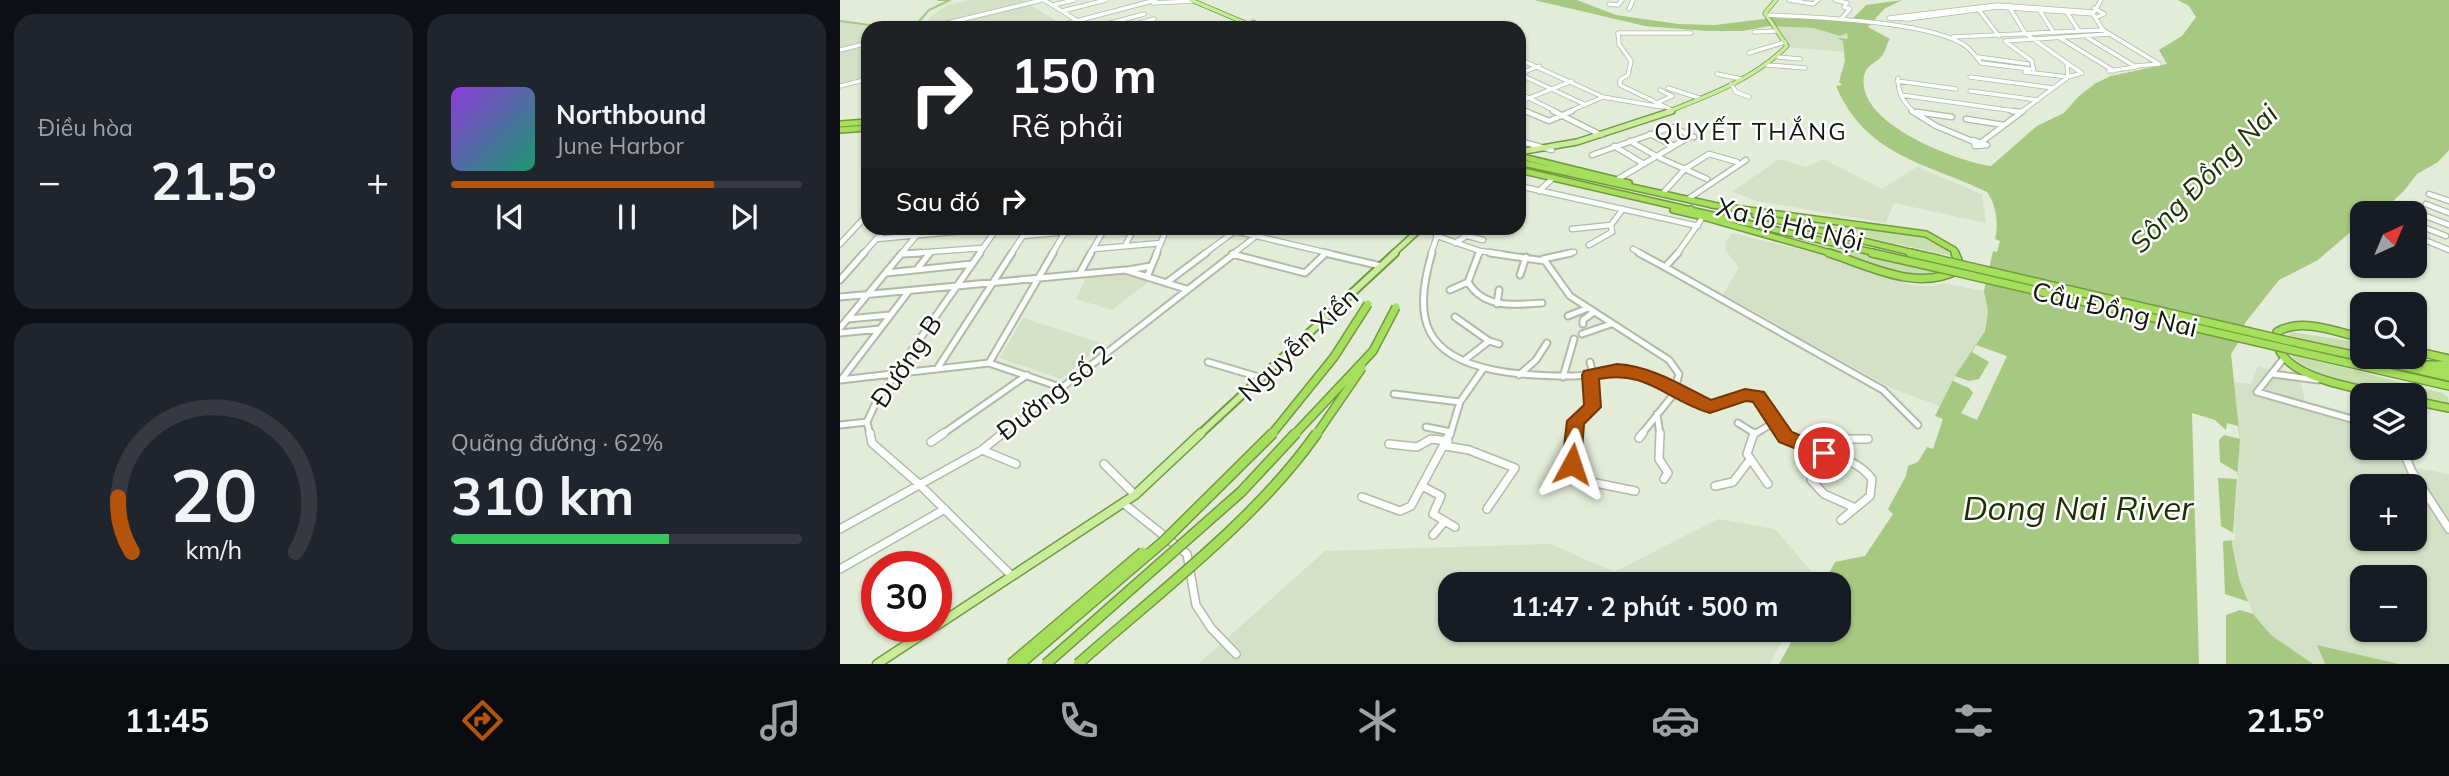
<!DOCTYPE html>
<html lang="vi">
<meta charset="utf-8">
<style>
body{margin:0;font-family:Mulish,sans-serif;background:#20242c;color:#f1f3f6;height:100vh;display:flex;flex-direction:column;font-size:26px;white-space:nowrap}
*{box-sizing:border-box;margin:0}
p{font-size:23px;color:#9ea1a6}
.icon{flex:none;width:38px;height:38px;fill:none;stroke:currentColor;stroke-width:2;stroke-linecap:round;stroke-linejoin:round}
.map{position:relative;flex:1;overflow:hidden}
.details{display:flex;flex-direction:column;gap:14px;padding:14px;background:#0d0f14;width:840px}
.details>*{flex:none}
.guide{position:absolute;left:21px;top:21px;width:665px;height:214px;border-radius:21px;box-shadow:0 2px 5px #0004;background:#202124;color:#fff;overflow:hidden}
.needle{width:46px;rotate:44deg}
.tools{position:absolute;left:1510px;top:201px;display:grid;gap:14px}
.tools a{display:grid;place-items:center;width:77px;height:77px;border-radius:14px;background:#171b24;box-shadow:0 2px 5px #0004;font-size:35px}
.speed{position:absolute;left:21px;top:551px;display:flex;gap:14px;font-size:35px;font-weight:700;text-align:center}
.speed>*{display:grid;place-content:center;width:91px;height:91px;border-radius:50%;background:#171b24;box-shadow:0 2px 5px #0004;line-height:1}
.speed .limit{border:10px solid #d22;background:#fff;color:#111}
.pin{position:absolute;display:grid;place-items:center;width:60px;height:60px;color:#fff;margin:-30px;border:4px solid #fff;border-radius:50%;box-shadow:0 2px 7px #0007}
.me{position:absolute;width:77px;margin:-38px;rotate:5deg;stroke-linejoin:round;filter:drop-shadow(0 0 5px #0008)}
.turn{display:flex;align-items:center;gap:24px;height:147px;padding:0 35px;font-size:32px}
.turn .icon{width:91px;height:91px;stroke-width:2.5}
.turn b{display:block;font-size:49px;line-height:60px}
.then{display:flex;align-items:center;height:66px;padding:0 35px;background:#0003;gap:14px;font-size:26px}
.big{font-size:52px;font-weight:700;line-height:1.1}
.details .widget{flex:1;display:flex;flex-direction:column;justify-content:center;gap:10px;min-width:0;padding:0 24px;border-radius:21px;background:#20242c}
.details .dial{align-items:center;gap:0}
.dial svg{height:182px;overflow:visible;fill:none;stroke:#363941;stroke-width:7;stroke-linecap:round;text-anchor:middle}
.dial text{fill:#f1f3f6;stroke:none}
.song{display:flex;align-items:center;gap:21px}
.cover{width:84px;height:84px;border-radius:10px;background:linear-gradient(135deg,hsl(270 70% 55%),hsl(160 70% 35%))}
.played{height:7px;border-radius:4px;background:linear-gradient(90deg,#b45309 75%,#363941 75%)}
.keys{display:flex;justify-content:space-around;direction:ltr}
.heat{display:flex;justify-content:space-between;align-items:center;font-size:38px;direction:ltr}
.charge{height:10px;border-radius:5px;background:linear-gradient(90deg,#34c759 62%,#363941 0)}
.details .tiles{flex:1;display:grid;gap:14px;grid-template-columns:repeat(2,1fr)}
.trip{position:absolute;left:598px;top:572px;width:413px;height:70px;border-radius:21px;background:#171b24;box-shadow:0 2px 5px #0004;font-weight:700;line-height:70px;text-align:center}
.tabs{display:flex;height:112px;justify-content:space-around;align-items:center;background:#090b0e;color:#9ea1a6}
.tabs .icon{width:49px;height:49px}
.tabs .current{color:#b45309}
.tabs b{font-size:32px;color:#f1f3f6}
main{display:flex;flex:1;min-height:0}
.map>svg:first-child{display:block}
.built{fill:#d4e1c7;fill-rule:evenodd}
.green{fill:#c6dfad}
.water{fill:#a6c881}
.pier{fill:#e2ecd8}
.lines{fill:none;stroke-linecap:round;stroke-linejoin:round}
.stream{stroke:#a6c881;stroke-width:2}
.minor-far3-casing{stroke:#b0baa7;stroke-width:5}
.minor-far2-casing{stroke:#b0baa7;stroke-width:7}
.minor-far1-casing{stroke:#b0baa7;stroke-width:9}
.minor-casing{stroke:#b0baa7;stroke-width:10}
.major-far3-casing{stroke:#729840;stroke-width:5}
.major-far2-casing{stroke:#729840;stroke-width:8}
.major-far1-casing{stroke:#729840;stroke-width:10}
.major-casing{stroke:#729840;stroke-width:11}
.highway-far1-casing{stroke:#729840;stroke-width:8}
.highway-casing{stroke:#729840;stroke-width:10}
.minor-far3{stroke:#fff;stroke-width:3.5}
.minor-far2{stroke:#fff;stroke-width:4.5}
.minor-far1{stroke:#fff;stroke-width:5}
.minor{stroke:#fff;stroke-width:7}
.major-far3{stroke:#c9ec9d;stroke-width:3.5}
.major-far2{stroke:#c9ec9d;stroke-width:5}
.major-far1{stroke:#c9ec9d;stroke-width:6}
.major{stroke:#c9ec9d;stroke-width:8}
.highway-far1{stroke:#a5df5b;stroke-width:5}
.highway{stroke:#a5df5b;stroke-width:7}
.highway-bridge-far1-casing{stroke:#729840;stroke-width:10;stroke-linecap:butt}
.highway-bridge-casing{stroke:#729840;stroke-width:12;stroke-linecap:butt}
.highway-bridge-far1{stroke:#a5df5b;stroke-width:7}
.highway-bridge{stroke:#a5df5b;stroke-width:9}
.route{fill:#b45309;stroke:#753606;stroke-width:2}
.labels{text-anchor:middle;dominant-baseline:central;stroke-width:5;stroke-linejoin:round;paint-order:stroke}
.far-quarter-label{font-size:24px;letter-spacing:2px;fill:#12150e;stroke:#fff}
.street-label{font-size:26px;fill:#12150e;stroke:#fff}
.water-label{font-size:28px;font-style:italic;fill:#1c3000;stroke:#fff}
.near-water-label{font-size:33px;font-style:italic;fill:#1c3000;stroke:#fff}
</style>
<main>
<section class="details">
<div class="tiles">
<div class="widget"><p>Điều hòa</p>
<div class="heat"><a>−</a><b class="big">21.5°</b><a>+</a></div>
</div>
<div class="widget">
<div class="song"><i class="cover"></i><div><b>Northbound</b><p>June Harbor</p></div></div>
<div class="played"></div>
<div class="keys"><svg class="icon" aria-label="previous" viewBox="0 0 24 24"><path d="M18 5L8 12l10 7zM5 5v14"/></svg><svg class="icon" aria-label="pause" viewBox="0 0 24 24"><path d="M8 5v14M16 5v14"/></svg><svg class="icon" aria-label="next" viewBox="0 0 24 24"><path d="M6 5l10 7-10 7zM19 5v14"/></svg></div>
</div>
<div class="widget dial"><svg viewBox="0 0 100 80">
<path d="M14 69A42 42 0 1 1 86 69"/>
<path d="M14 69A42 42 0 0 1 8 45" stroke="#b45309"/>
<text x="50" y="56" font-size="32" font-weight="700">20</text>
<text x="50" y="72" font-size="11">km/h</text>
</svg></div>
<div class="widget"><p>Quãng đường · 62%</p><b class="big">310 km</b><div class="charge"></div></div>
</div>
</section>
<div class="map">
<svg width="1609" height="664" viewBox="0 0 1609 664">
<rect width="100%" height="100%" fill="#e2ecd8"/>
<path class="built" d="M129 0H183L227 28H83L91 16 108 5Z
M0 22 46 28H28V81L0 88Z
M935 27 973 28 995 32 1001 36 1007 33 1009 39 1003 41 1005 52 948 47Z
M939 159 966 167 983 159 1042 189 1077 167 1142 194 1146 223 1054 203 1046 223 917 201 892 192Z
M892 233 988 256 1071 285 1095 286 1103 283 1144 291 1148 311 1144 331 1100 406 1053 389 883 294 899 268 886 251 885 243Z
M277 271 311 280 272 310 236 299 248 273Z
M183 318 264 344 221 379 160 358Z
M1418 366 1460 379 1465 401 1522 416V448H1570L1576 468 1609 474V664H1559L1478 646 1485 664H1473L1431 635 1413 614 1399 579 1392 544 1398 479 1393 382 1411 384ZM1522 486H1575V539H1522ZM1522 578H1575V630H1522Z
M878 519 935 529 977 578 974 584H611V630H948L930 664H358L485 551 711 544 774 572Z"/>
<path class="green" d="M949 220 1084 237 1102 245 1112 256Z
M943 234 1101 272 1079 276 1061 273Z
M1452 332 1522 343V352L1448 335Z
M1451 354 1602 393 1608 397 1609 403 1602 404C1576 397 1461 377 1451 354Z"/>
<path class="water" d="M694 0H737L776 15 838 24 875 25 932 18 1011 20 1026 5 1062 0 1044 9 1028 27 1050 39C1046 44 1046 52 1041 57 1034 64 1026 65 1024 76 1015 123 1116 161 1151 166L1197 126 1224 113 1239 96 1256 83 1271 76 1327 64 1319 50 1342 36 1356 17 1349 6 1338 0H1609V150L1598 162 1577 174 1563 192 1542 211 1522 214V222L1478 260 1439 280 1405 323 1400 340 1391 354 1400 439 1392 544 1399 579 1413 614 1431 635 1473 664H939L958 630H999V584H983L995 562 1025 556 1053 514 1048 509 1066 476 1068 466 1078 462 1087 447 1093 449 1103 419 1095 416 1115 376 1145 331 1148 311 1144 291 1153 251 1157 252 1160 241 1155 239C1159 224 1156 204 1147 192 1084 162 1026 156 996 86L1002 85 999 82 1005 61 1003 41 997 38 1008 39 1007 33 1001 36 973 28 929 26 903 31H866L805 26Z
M1477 645 1559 664H1485Z"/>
<path class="pier" d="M1146 266 1408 327 1402 343 1142 282Z
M1136 345 1167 356 1137 420 1121 413 1133 393 1129 388 1113 381 1115 376 1129 381 1139 379 1149 362 1132 352Z
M1352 413 1375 420 1386 430 1387 423 1398 426 1400 439 1384 435 1379 440 1380 462 1397 472 1398 479 1378 478 1381 526 1395 534V540L1383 541 1385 594 1409 602 1413 614 1400 610 1386 615V664H1359Z"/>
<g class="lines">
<path class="stream" d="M98 0H107
M0 21 52 28
M73 28 89 10 110 0"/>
<defs>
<path id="minor-far3" d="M204 0 249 28
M949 0 973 4 978 0
M995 0 1007 3 1004 7 1010 9 1001 19
M1261 0 1253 14 1263 30 1319 64
M313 3 353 1
M769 4 778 5 782 0
M213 5 234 0
M1168 5 1185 33 1227 63 1228 77
M1198 8 1214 33
M1254 8 1264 14 1255 18
M789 9 793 0
M1138 9 1159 36
M222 11 266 0
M1226 11 1239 31
M1253 12 1157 5 1049 18 1068 19 1158 7 1253 14
M926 15C970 17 1094 21 1127 47 1132 51 1137 58 1141 63L1190 69
M87 28 202 0
M210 28 316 0
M252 28 304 14
M283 28 314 19
M914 32 936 31
M1245 36 1296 67 1269 71
M1113 37 1263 30
M1220 38 1274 71
M1165 41 1269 34
M1166 42 1192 61 1194 73
M0 50 28 43
M909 53 945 42
M938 57 960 59
M1138 57 1188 64
M679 59 763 97 728 112
M927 65 965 68
M1296 66 1319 64
M1185 72 1228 77 1242 73 1227 63
M679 74 746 105
M679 74 699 66
M877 74 902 79
M1130 77 1213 88
M1058 78C1058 93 1063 102 1074 112
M1057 81 1116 89
M891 84 896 92 909 97
M0 86 28 79
M828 88 859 98
M820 90 832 96
M1130 91 1198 100
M679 93 717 112
M1061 95 1182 112
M763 97 822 107
M679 102 732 81
M817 103 832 96
M679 108 689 112
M832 110 780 85V80L788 75 791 61 779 44 778 33H851
M1077 112H1080
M1181 112 1228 77"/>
<path id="minor-far2" d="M685 111 709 121 732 111
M713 111 761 135
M1072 111 1096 126 1132 141
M1172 111 1182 112
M1077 112 1112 117
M1126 119 1164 125
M810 134 834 146
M1133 140 1147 145 1135 146Z
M679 141 712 150
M790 141 816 156
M1143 141 1183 111
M774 146 804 164
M752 155 832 127 854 137
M820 158 867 179
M778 179 851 136
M679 186 858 226
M699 191 713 178
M822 194 845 169 869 154 897 162
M1589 194 1609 201
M848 199 906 160
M1586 204 1609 213
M1578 213 1609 225
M1575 224 1606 236
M591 228 597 236 591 254
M732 229 771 225
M624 235 643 240
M183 236 272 228
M597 236 640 251 662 254
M1575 236 1609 250
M36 239 157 228
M615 243 639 228
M0 244 28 214
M749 245 772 232 771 225 783 209
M285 246 294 228
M253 249 321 243
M793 249 802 254
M23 254 46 228
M61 254 77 235
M62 254 142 248
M88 254 90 252
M139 254 157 228
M171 254 188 228
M212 254 225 232
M250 254 265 228
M316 254 327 228
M364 254 395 231 492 254
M393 254 416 236
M639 254 640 251
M724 254 734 252
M837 254 863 217"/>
<path id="minor-far1" d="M485 253 541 266
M592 253C585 276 578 309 590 332 612 375 692 376 733 376 752 376 773 366 792 370 813 375 849 397 870 407L905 395 918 397 944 435
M639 253 628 282C644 309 674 305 702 303
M650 253 705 261 730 296 829 360 839 374 835 389
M799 253 825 267
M838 253 825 267 1043 390 1078 425
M62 254 81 253
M392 254 465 273 486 253
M703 259 731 253
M77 269 90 253
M288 270 311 266
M46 273 132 264
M240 273 251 253
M680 275 686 257
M307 277 317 253
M0 280 24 253
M326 283 366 253
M610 290 628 282
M0 297 285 270 346 289
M657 304 659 290
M728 316 748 308
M615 317 649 341
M8 319 50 315
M743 324V320L754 312
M0 328 62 253
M0 333 40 329
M742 334 771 324
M1444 358 1417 392 1522 422
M626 359 649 341 659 344
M368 362 422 378
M750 362 753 374
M149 363 213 253
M97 369 172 253
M1433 374 1478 380
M679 375 696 360 707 343
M723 377 734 339
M0 380 149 363 220 387
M1 380 69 291
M554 394 620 402
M817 414 820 435
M898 423 914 433
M0 425 27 422
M586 427 611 432
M30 435 27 422 37 400 140 253
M101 435 187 375
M161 435 395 253
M610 435 620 402 643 369
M735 435 736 421 753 407 750 375
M801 435 837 390
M913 435 933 423"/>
<path id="minor" d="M30 433 32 443 79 484 172 576
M735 433 731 478 795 491
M820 433 819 459 828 473 824 479
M914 433 907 454 928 484
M942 433C968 457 1010 449 1032 479L1030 496 1001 520
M799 438 803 433
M91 442 104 433
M549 444 577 447 591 439 608 441
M605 446 629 450 675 468 647 509
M1562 448 1572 472 1609 529
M142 450 176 464
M984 453 972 472 971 480 984 494 1013 507
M993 455 1009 439H1028
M264 464 295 495
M582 486 601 496 593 514 615 527
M875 486 893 482 909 461
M522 497 560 511 571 506 610 433
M283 503 347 554 356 605 371 628 396 654
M0 529 142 450 163 433
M593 535 605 521
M0 569 105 509"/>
<path id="major-far3" d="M351 0 417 28
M413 22 428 28
M827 112C870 95 914 79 947 46L925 13 936 0"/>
<path id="major-far2" d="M679 152 737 142 832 111
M553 254 581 228"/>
<path id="major-far1" d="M359 435 555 253"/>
<path id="major" d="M96 626 295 495 361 433
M37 664 95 626"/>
<path id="highway-far1" d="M0 124 28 122
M0 130 28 128
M679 156 789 183
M679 162 873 205
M679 170 1040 254
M871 205 1086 234 1114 250 1116 254
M851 209 863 217 994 254
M833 210 859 216
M915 215 1078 254"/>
<path id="highway" d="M989 253C1030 266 1077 292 1118 270L1120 265 1115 253
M1032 253 1094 267
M1070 253 1097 259
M1522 338C1497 332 1461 317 1437 332 1438 339 1437 347 1441 353 1459 381 1522 389 1552 396
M1453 342 1522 357
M1456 351 1609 386
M1575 351 1609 359
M1524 357 1609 377
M1586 365H1609
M1589 368 1609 370
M1575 401 1609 408"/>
</defs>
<use href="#minor-far3" class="minor-far3-casing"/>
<use href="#minor-far2" class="minor-far2-casing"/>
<use href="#minor-far1" class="minor-far1-casing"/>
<use href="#minor" class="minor-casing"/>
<use href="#major-far3" class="major-far3-casing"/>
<use href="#major-far2" class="major-far2-casing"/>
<use href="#major-far1" class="major-far1-casing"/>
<use href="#major" class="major-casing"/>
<use href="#highway-far1" class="highway-far1-casing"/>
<use href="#highway" class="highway-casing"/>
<use href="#minor-far3" class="minor-far3"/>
<use href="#minor-far2" class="minor-far2"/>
<use href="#minor-far1" class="minor-far1"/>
<use href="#minor" class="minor"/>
<use href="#major-far3" class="major-far3"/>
<use href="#major-far2" class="major-far2"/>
<use href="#major-far1" class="major-far1"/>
<use href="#major" class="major"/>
<use href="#highway-far1" class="highway-far1"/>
<use href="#highway" class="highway"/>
<defs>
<path id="highway-bridge-far1" d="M1097 259 1453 342
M1094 267 1456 351
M431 435 494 357 528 304
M454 435 533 351 556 307
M476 435 522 368"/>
<path id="highway-bridge" d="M171 664 303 552
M180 664 324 541 433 433
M206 664 401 492 456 433
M238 664C317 594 417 519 477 433"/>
</defs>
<use href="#highway-bridge-far1" class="highway-bridge-far1-casing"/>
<use href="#highway-bridge" class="highway-bridge-casing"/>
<use href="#highway-bridge-far1" class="highway-bridge-far1"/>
<use href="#highway-bridge" class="highway-bridge"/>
</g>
<path class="route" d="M777 364C811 366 841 385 871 400L905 389 924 392 952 432 990 448 993 453 984 460 939 442 913 402 906 401 870 413C828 401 806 369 759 379L761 407 744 424 741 464 738 469H725L722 464 727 421 744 405 742 375 744 371Z"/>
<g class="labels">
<g class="far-quarter-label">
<text x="911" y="131">QUYẾT THẮNG</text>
</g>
<g class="street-label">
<text transform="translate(950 224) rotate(14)">Xa lộ Hà Nội</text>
<text transform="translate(1275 309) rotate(13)">Cầu Đồng Nai</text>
<text transform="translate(458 344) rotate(-43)">Nguyễn Xiển</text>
<text transform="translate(66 361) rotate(-56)">Đường B</text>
<text transform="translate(214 392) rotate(-38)">Đường số 2</text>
</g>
<g class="water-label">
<text transform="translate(1363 178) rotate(-45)">Sông Đồng Nai</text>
</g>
<g class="near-water-label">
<text x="1238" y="507">Dong Nai River</text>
</g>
</g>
</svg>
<div class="tools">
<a><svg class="needle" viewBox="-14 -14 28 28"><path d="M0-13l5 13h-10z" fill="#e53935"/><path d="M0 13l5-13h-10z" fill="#9ea1a6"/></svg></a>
<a><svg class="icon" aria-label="search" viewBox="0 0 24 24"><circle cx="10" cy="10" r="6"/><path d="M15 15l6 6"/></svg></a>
<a><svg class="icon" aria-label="layers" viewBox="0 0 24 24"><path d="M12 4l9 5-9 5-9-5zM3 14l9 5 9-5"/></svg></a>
<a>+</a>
<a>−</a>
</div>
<div class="speed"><div class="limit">30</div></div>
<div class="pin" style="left:984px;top:453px;background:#d93025"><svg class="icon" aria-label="arrive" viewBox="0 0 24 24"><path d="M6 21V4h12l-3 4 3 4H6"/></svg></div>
<svg class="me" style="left:732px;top:464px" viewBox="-20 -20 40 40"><path d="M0-17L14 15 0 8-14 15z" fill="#b45309" stroke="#fff" stroke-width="4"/></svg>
<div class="trip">11:47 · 2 phút · 500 m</div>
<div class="guide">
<div class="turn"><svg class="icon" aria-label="right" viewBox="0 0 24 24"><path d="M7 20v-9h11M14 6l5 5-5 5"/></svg><div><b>150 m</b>Rẽ phải</div></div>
<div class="then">Sau đó<svg class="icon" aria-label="right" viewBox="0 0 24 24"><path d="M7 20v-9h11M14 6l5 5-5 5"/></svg></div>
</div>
</div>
</main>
<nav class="tabs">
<b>11:45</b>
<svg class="icon current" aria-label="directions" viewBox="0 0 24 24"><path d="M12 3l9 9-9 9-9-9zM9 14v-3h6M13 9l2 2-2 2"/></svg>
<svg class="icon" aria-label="music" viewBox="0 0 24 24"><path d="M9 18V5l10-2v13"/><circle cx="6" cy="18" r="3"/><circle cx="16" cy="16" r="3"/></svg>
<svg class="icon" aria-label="phone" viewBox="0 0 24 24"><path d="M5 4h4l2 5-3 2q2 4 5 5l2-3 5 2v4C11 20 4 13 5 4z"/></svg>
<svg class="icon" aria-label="climate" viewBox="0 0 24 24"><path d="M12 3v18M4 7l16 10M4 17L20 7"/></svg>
<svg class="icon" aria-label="car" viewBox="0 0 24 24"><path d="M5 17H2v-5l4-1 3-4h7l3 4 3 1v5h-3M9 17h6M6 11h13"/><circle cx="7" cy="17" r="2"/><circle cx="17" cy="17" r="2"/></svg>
<svg class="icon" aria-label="filters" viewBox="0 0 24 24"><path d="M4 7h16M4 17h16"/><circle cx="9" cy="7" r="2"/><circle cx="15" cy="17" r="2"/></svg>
<b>21.5°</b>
</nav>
